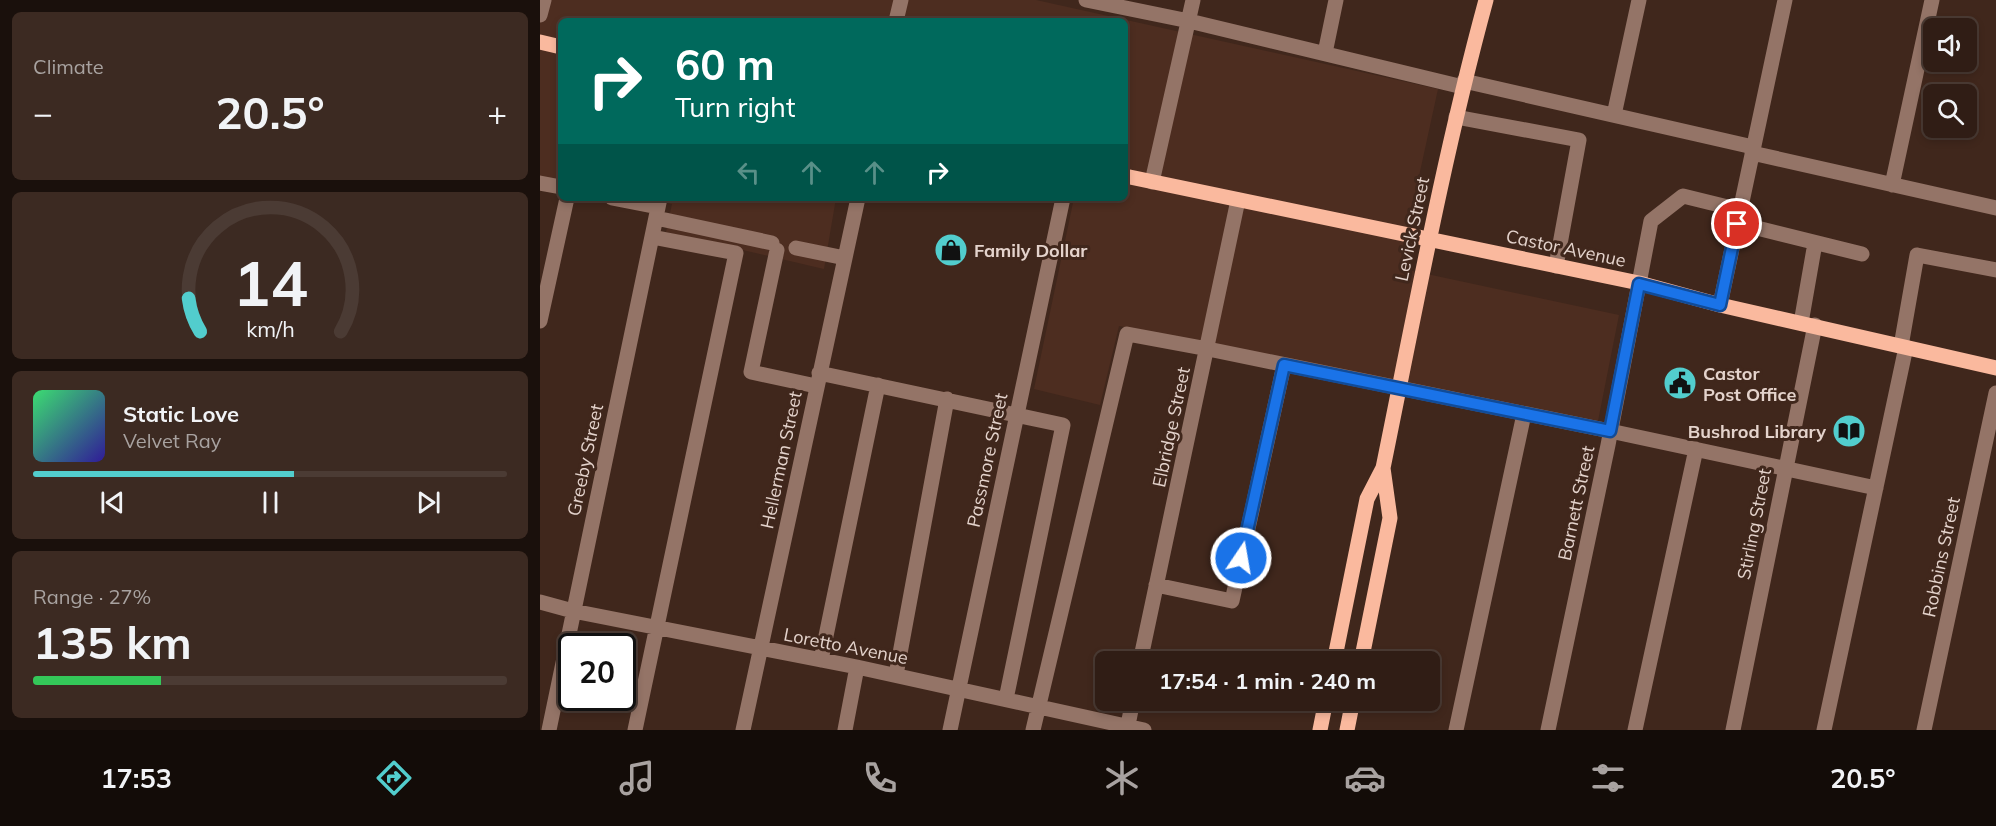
<!DOCTYPE html>
<meta charset="utf-8">
<style>
body{margin:0;font-family:Mulish,sans-serif;background:#3c2a22;color:#f1f3f6;height:100vh;display:flex;flex-direction:column;font-size:22px;white-space:nowrap}
*{box-sizing:border-box;margin:0}
p{font-size:20px;color:#a8a2a0}
.icon{flex:none;width:33px;height:33px;fill:none;stroke:currentColor;stroke-width:2;stroke-linecap:round;stroke-linejoin:round}
.map{position:relative;flex:1;overflow:hidden}
.side{display:flex;flex-direction:column;gap:12px;padding:12px;background:#1a100c;width:540px}
.side>*{flex:none}
.top-card{position:absolute;left:18px;top:18px;width:570px;height:183px;border-radius:9px;box-shadow:0 3px 9px #0003,0 0 0 2px #4b3b34;background:#00695c;color:#fff;overflow:hidden}
.buttons{position:absolute;left:1383px;top:18px;display:grid;gap:12px}
.buttons a{display:grid;place-items:center;width:54px;height:54px;border-radius:9px;background:#301d15;box-shadow:0 3px 9px #0003,0 0 0 2px #4b3b34;font-size:30px}
.speed{position:absolute;left:18px;top:633px;display:flex;gap:12px;font-size:30px;font-weight:700;text-align:center}
.speed>*{display:grid;place-content:center;width:78px;height:78px;border-radius:50%;background:#301d15;box-shadow:0 3px 9px #0003,0 0 0 2px #4b3b34;line-height:1}
.speed .limit{border:3px solid #111;border-radius:9px;background:#fff;color:#111}
.pin{position:absolute;display:grid;place-items:center;width:51px;height:51px;color:#fff;margin:-26px;border:3px solid #fff;border-radius:50%;box-shadow:0 2px 6px #0007}
.me{position:absolute;width:66px;margin:-33px;rotate:12deg;stroke-linejoin:round;filter:drop-shadow(0 0 4px #0008)}
.turn{display:flex;align-items:center;gap:21px;height:126px;padding:0 18px;font-size:27px}
.turn .icon{width:78px;height:78px;stroke-width:2.5}
.turn b{display:block;font-size:42px;line-height:51px}
.lanes{display:flex;align-items:center;height:57px;padding:0 18px;background:#0003;justify-content:center;gap:30px;direction:ltr}
.lanes .off{opacity:.35}
.big{font-size:45px;font-weight:700;line-height:1.1}
.side .widget{flex:1;display:flex;flex-direction:column;justify-content:center;gap:9px;min-width:0;padding:0 21px;border-radius:9px;background:#3c2a22}
.side .dial{align-items:center;gap:0}
.dial svg{height:156px;overflow:visible;fill:none;stroke:#4b3b34;stroke-width:7;stroke-linecap:round;text-anchor:middle}
.dial text{fill:#f1f3f6;stroke:none}
.song{display:flex;align-items:center;gap:18px}
.cover{width:72px;height:72px;border-radius:9px;background:linear-gradient(135deg,hsl(140 70% 55%),hsl(250 70% 35%))}
.played{height:6px;border-radius:3px;background:linear-gradient(90deg,#52cdcd 55%,#4b3b34 55%)}
.keys{display:flex;justify-content:space-around;direction:ltr}
.heat{display:flex;justify-content:space-between;align-items:center;font-size:33px;direction:ltr}
.charge{height:9px;border-radius:4px;background:linear-gradient(90deg,#34c759 27%,#4b3b34 0)}
.trip{position:absolute;left:555px;top:651px;width:345px;height:60px;border-radius:9px;background:#301d15;box-shadow:0 3px 9px #0003,0 0 0 2px #4b3b34;font-weight:700;line-height:60px;text-align:center}
.menu{display:flex;height:96px;justify-content:space-around;align-items:center;background:#130c08;color:#a8a2a0}
.menu .icon{width:42px;height:42px}
.menu .active{color:#52cdcd}
.menu b{font-size:27px;color:#f1f3f6}
main{display:flex;flex:1;min-height:0}
.map>svg:first-child{display:block}
.built{fill:#4d2d20}
.lines{fill:none;stroke-linecap:round;stroke-linejoin:round}
.minor{stroke:#947467;stroke-width:15}
.major{stroke:#fab99e;stroke-width:15}
.route-casing{stroke:#114b97;stroke-width:15}
.route{stroke:#1a73e8;stroke-width:10}
.labels{text-anchor:middle;dominant-baseline:central;stroke-width:6;stroke-linejoin:round;paint-order:stroke}
.street-label{font-size:18px;fill:#e4d3cc;stroke:#40271c}
.poi-label{font-size:18px;font-weight:bold;fill:#e4d3cc;stroke:#40271c;text-anchor:start}
</style>
<main>
<section class="side">
<div class="widget"><p>Climate</p>
<div class="heat"><a>−</a><b class="big">20.5°</b><a>+</a></div>
</div>
<div class="widget dial"><svg viewBox="0 0 100 80">
<path d="M14 69A42 42 0 1 1 86 69"/>
<path d="M14 69A42 42 0 0 1 8 52" stroke="#52cdcd"/>
<text x="50" y="56" font-size="32" font-weight="700">14</text>
<text x="50" y="72" font-size="11">km/h</text>
</svg></div>
<div class="widget">
<div class="song"><i class="cover"></i><div><b>Static Love</b><p>Velvet Ray</p></div></div>
<div class="played"></div>
<div class="keys"><svg class="icon" aria-label="previous" viewBox="0 0 24 24"><path d="M18 5L8 12l10 7zM5 5v14"/></svg><svg class="icon" aria-label="pause" viewBox="0 0 24 24"><path d="M8 5v14M16 5v14"/></svg><svg class="icon" aria-label="next" viewBox="0 0 24 24"><path d="M6 5l10 7-10 7zM19 5v14"/></svg></div>
</div>
<div class="widget"><p>Range · 27%</p><b class="big">135 km</b><div class="charge"></div></div>
</section>
<div class="map">
<svg width="1456" height="730" viewBox="0 0 1456 730">
<rect width="100%" height="100%" fill="#40271c"/>
<path class="built" d="M0 0H496L898 89 859 268 1079 315 1058 421 579 326 560 405 494 389 534 198H585V21H21V181L0 176Z
M103 198H296L284 269 126 232 132 204Z"/>
<g class="lines">
<path class="minor" d="M546 0 649 21 923 87
M0 15 4 0
M356 21 361 0
M785 53 796 0
M924 81 1213 147
M1074 115 1099 0
M916 117 1039 140 1016 266
M1212 153 1456 208
M612 182 653 0
M0 183 21 187
M1352 185 1392 0
M72 198 118 207
M116 218 232 243
M1197 223 1322 254
M256 248 305 258
M237 250 211 372 276 386
M1180 305 1245 0
M0 321 27 198
M1261 323 1275 243
M1361 346 1377 255 1456 270
M279 373 523 425 466 699
M616 585 692 601 744 365
M0 602 33 611 317 667 604 730
M281 660 338 385
M600 662 698 200
M356 675 407 399
M9 730 120 198
M95 730 196 253 112 237
M203 730 318 198
M305 730 317 667
M410 730 523 198
M493 730 587 334 668 349 1070 431 1336 488
M587 730 593 700
M916 730 984 414
M1008 730 1068 445 1111 221 1143 196 1200 210
M1095 730 1156 449
M1193 730 1275 325
M1284 730 1366 347
M1384 730 1456 393"/>
<path class="major" d="M0 42 21 47
M585 176 1099 283 1180 305 1456 368
M794 662 827 499 843 468C875 311 904 154 946 0
M821 662 850 518 843 468
M780 730 786 700
M807 730 813 700"/>
</g>
<g class="lines">
<defs>
<path id="route" d="M701 558 744 365 1070 431 1099 284 1180 305 1197 224"/>
</defs>
<use href="#route" class="route-casing"/>
<use href="#route" class="route"/>
</g>
<defs>
<symbol id="shop-disc" viewBox="-11 -11 22 22"><circle r="9.5" fill="#52cdcd" stroke="#40271c"/><path d="M-5-2.5h2.3a2.7 3.5 0 0 1 5.4 0H5L5.5 6h-11ZM-1.5-2.5h3a1.5 2.3 0 0 0-3 0Z" fill="#111"/></symbol>
<symbol id="civic-disc" viewBox="-11 -11 22 22"><circle r="9.5" fill="#52cdcd" stroke="#40271c"/><path d="M-.6-6.5H3V-4.5H.6V-3L4-1V1h2V6H-6V1h2V-1L-.6-3ZM-1.2 2.5V6h2.4V2.5Z" fill="#111"/></symbol>
<symbol id="library-disc" viewBox="-11 -11 22 22"><circle r="9.5" fill="#52cdcd" stroke="#40271c"/><path d="M-6-4Q-3-5.5-.7-3.5V5Q-3 3-6 4ZM6-4Q3-5.5 .7-3.5V5Q3 3 6 4Z" fill="#111"/></symbol>
</defs>
<g fill-rule="evenodd">
<use href="#shop-disc" x="392" y="231" width="38" height="38"/>
<use href="#civic-disc" x="1121" y="364" width="38" height="38"/>
<use href="#library-disc" x="1290" y="412" width="38" height="38"/>
</g>
<g class="labels">
<g class="street-label">
<text transform="translate(872 229) rotate(-78)">Levick Street</text>
<text transform="translate(1026 248) rotate(12)">Castor Avenue</text>
<text transform="translate(631 427) rotate(-78)">Elbridge Street</text>
<text transform="translate(45 460) rotate(-78)">Greeby Street</text>
<text transform="translate(241 460) rotate(-78)">Hellerman Street</text>
<text transform="translate(447 460) rotate(-78)">Passmore Street</text>
<text transform="translate(1036 503) rotate(-78)">Barnett Street</text>
<text transform="translate(1214 524) rotate(-79)">Stirling Street</text>
<text transform="translate(1401 557) rotate(-78)">Robbins Street</text>
<text transform="translate(306 646) rotate(11)">Loretto Avenue</text>
</g>
<g class="poi-label">
<text x="434" y="250">Family Dollar</text>
<text x="1163" y="373">Castor<tspan x="1163" dy="21">Post Office</tspan></text>
<text x="1286" y="431" text-anchor="end">Bushrod Library</text>
</g>
</g>
</svg>
<div class="buttons">
<a><svg class="icon" aria-label="sound" viewBox="0 0 24 24"><path d="M4 9h4l5-4v14l-5-4H4zM17 9q2 3 0 6"/></svg></a>
<a><svg class="icon" aria-label="search" viewBox="0 0 24 24"><circle cx="10" cy="10" r="6"/><path d="M15 15l6 6"/></svg></a>
</div>
<div class="speed"><div class="limit">20</div></div>
<div class="pin" style="left:1197px;top:224px;background:#d93025"><svg class="icon" aria-label="arrive" viewBox="0 0 24 24"><path d="M6 21V4h12l-3 4 3 4H6"/></svg></div>
<svg class="me" style="left:701px;top:558px" viewBox="-20 -20 40 40"><circle r="17" fill="#1a73e8" stroke="#fff" stroke-width="3"/><path d="M0-11L8 9 0 5-8 9z" fill="#fff"/></svg>
<div class="trip">17:54 · 1 min · 240 m</div>
<div class="top-card">
<div class="turn"><svg class="icon" aria-label="right" viewBox="0 0 24 24"><path d="M7 20v-9h11M14 6l5 5-5 5"/></svg><div><b>60 m</b>Turn right</div></div>
<div class="lanes"><svg class="icon off" aria-label="left" viewBox="0 0 24 24"><path d="M17 20v-9H6M10 6l-5 5 5 5"/></svg><svg class="icon off" aria-label="ahead" viewBox="0 0 24 24"><path d="M12 20V5M6 11l6-6 6 6"/></svg><svg class="icon off" aria-label="ahead" viewBox="0 0 24 24"><path d="M12 20V5M6 11l6-6 6 6"/></svg><svg class="icon" aria-label="right" viewBox="0 0 24 24"><path d="M7 20v-9h11M14 6l5 5-5 5"/></svg></div>
</div>
</div>
</main>
<nav class="menu">
<b>17:53</b>
<svg class="icon active" aria-label="directions" viewBox="0 0 24 24"><path d="M12 3l9 9-9 9-9-9zM9 14v-3h6M13 9l2 2-2 2"/></svg>
<svg class="icon" aria-label="music" viewBox="0 0 24 24"><path d="M9 18V5l10-2v13"/><circle cx="6" cy="18" r="3"/><circle cx="16" cy="16" r="3"/></svg>
<svg class="icon" aria-label="phone" viewBox="0 0 24 24"><path d="M5 4h4l2 5-3 2q2 4 5 5l2-3 5 2v4C11 20 4 13 5 4z"/></svg>
<svg class="icon" aria-label="climate" viewBox="0 0 24 24"><path d="M12 3v18M4 7l16 10M4 17L20 7"/></svg>
<svg class="icon" aria-label="car" viewBox="0 0 24 24"><path d="M5 17H2v-5l4-1 3-4h7l3 4 3 1v5h-3M9 17h6M6 11h13"/><circle cx="7" cy="17" r="2"/><circle cx="17" cy="17" r="2"/></svg>
<svg class="icon" aria-label="filters" viewBox="0 0 24 24"><path d="M4 7h16M4 17h16"/><circle cx="9" cy="7" r="2"/><circle cx="15" cy="17" r="2"/></svg>
<b>20.5°</b>
</nav>
